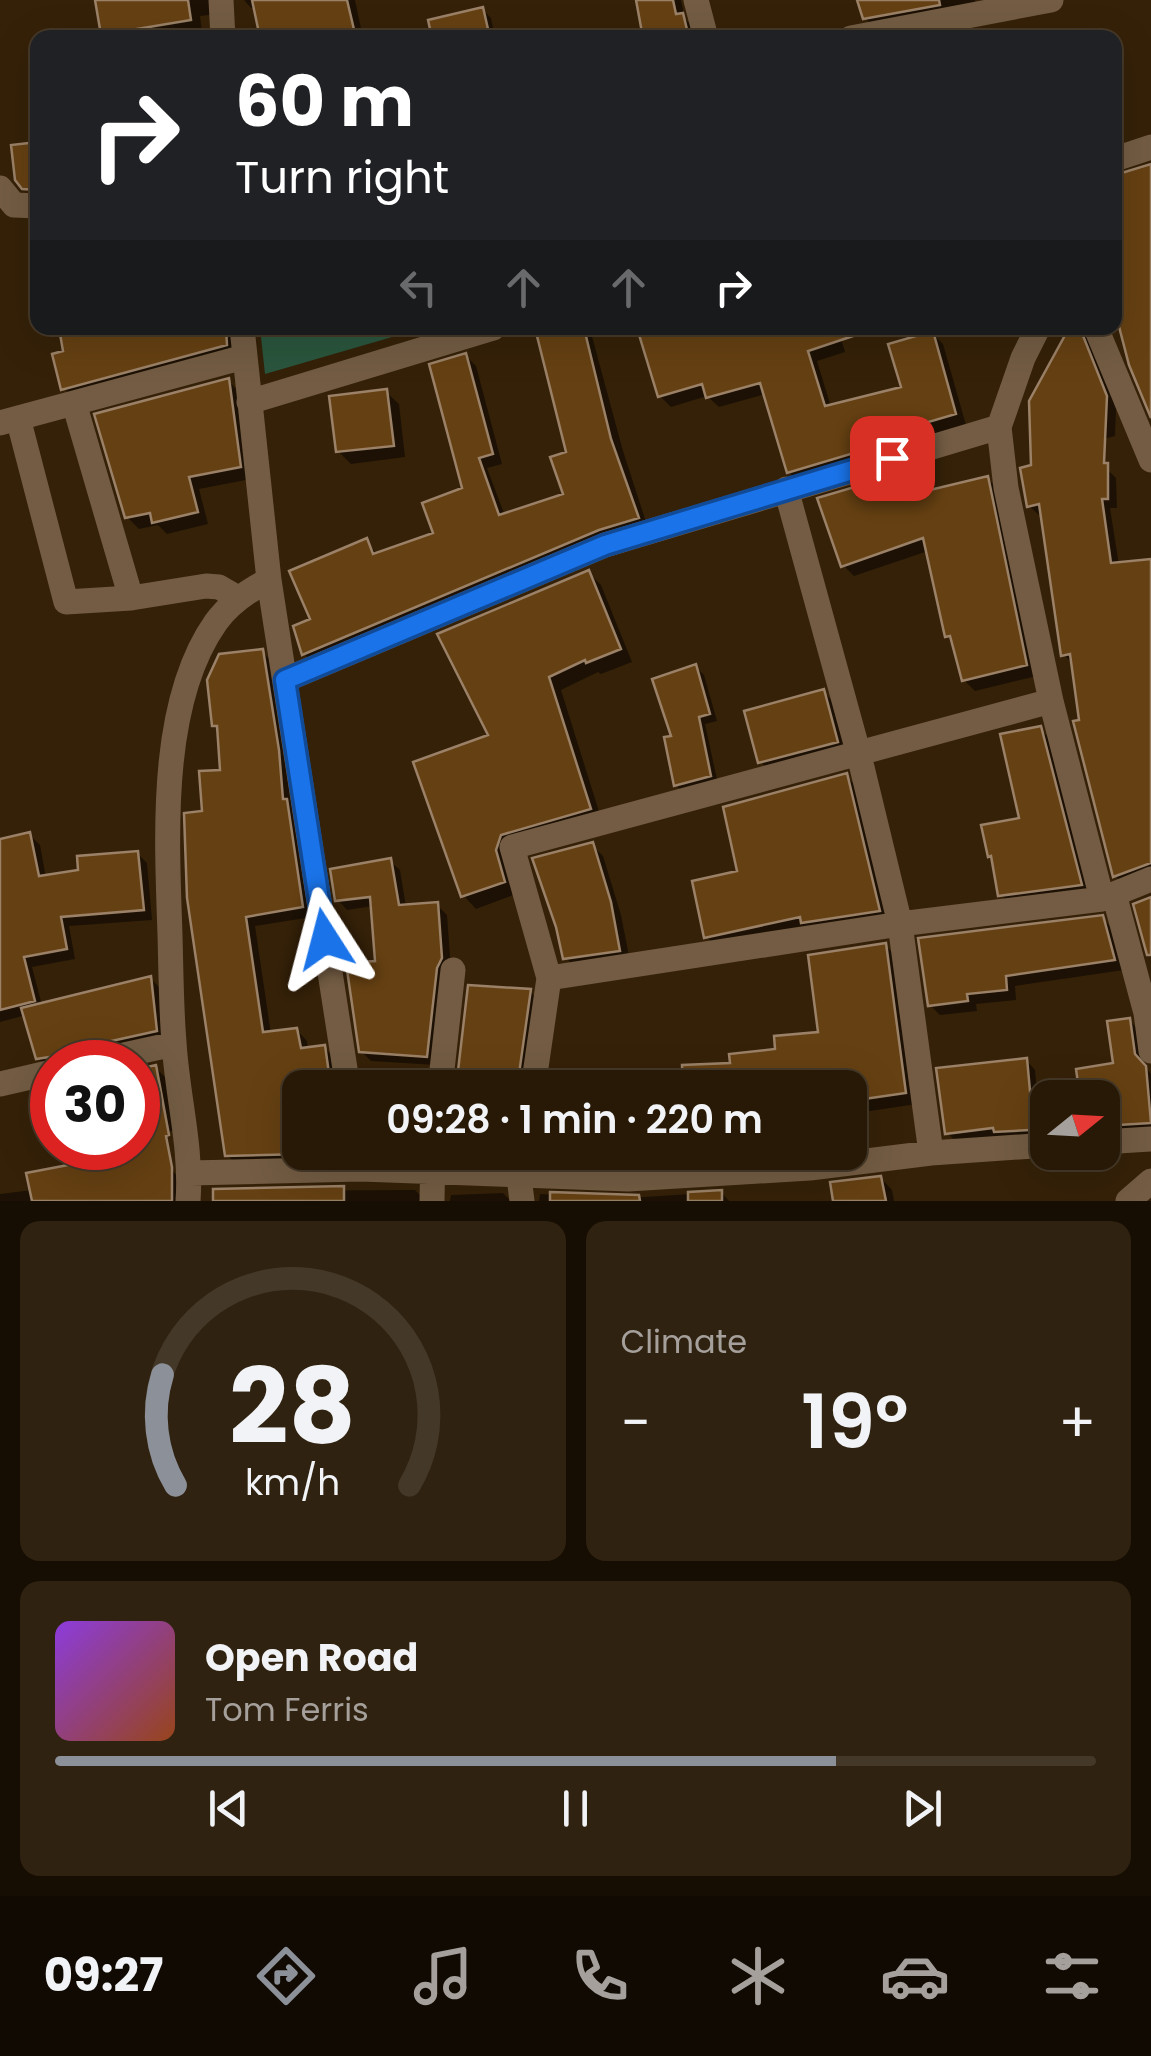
<!DOCTYPE html>
<meta charset="utf-8">
<style>
body{margin:0;font-family:Poppins,sans-serif;background:#302210;color:#f1f3f6;height:100vh;display:flex;flex-direction:column;font-size:38px;white-space:nowrap}
*{box-sizing:border-box;margin:0}
p{font-size:32px;color:#a5a09b}
.icon{flex:none;width:55px;height:55px;fill:none;stroke:currentColor;stroke-width:2;stroke-linecap:round;stroke-linejoin:round}
.map{position:relative;height:1201px;overflow:hidden}
.details{display:flex;flex-direction:column;gap:20px;padding:20px;background:#160e03;flex:1}
.details>*{flex:none}
.guide{position:absolute;left:30px;top:30px;width:1092px;height:305px;border-radius:20px;box-shadow:0 10px 40px #0002,0 0 0 2px #443828;background:#202124;color:#fff;overflow:hidden}
.needle{width:65px;rotate:72deg}
.tools{position:absolute;left:1030px;top:1080px;display:grid;gap:20px}
.tools a{display:grid;place-items:center;width:90px;height:90px;border-radius:20px;background:#281906;box-shadow:0 10px 40px #0002,0 0 0 2px #443828;font-size:50px}
.speed{position:absolute;left:30px;top:1040px;display:flex;gap:20px;font-size:50px;font-weight:700;text-align:center}
.speed>*{display:grid;place-content:center;width:130px;height:130px;border-radius:50%;background:#281906;box-shadow:0 10px 40px #0002,0 0 0 2px #443828;line-height:1}
.speed .limit{border:15px solid #d22;background:#fff;color:#111}
.pin{position:absolute;display:grid;place-items:center;width:85px;height:85px;color:#fff;margin:-42px;border-radius:20px;box-shadow:0 5px 15px #0006}
.me{position:absolute;width:110px;margin:-55px;rotate:351deg;stroke-linejoin:round;filter:drop-shadow(0 0 8px #0008)}
.turn{display:flex;align-items:center;gap:35px;height:210px;padding:0 40px;font-size:45px}
.turn .icon{width:130px;height:130px;stroke-width:2.5}
.turn b{display:block;font-size:70px;line-height:85px}
.lanes{display:flex;align-items:center;height:95px;padding:0 40px;background:#0003;justify-content:center;gap:50px;direction:ltr}
.lanes .off{opacity:.35}
.big{font-size:75px;font-weight:600;line-height:1.1}
.details .widget{flex:1;display:flex;flex-direction:column;justify-content:center;gap:15px;min-width:0;padding:0 35px;border-radius:20px;background:#302210}
.details .dial{align-items:center;gap:0}
.dial svg{height:260px;overflow:visible;fill:none;stroke:#443828;stroke-width:7;stroke-linecap:round;text-anchor:middle}
.dial text{fill:#f1f3f6;stroke:none}
.song{display:flex;align-items:center;gap:30px}
.cover{width:120px;height:120px;border-radius:15px;background:linear-gradient(135deg,hsl(270 70% 55%),hsl(20 70% 35%))}
.played{height:10px;border-radius:5px;background:linear-gradient(90deg,#8c9099 75%,#443828 75%)}
.keys{display:flex;justify-content:space-around;direction:ltr}
.heat{display:flex;justify-content:space-between;align-items:center;font-size:55px;direction:ltr}
.details .tiles{flex:1;display:grid;gap:20px;grid-template-columns:1fr 1fr}
.widget:last-child{grid-column:span 2}
.trip{position:absolute;left:282px;top:1070px;width:585px;height:100px;border-radius:20px;background:#281906;box-shadow:0 10px 40px #0002,0 0 0 2px #443828;font-weight:600;line-height:100px;text-align:center}
.dock{display:flex;height:160px;justify-content:space-around;align-items:center;background:#100a02;color:#a5a09b}
.dock .icon{width:70px;height:70px}
.dock .current{color:#8c9099}
.dock b{font-size:45px;color:#f1f3f6}
.map>svg:first-child{display:block}
.green{fill:#2a553d}
.shadow{fill:#0007}
.building{fill:#654012;stroke:#9a8167;stroke-width:2.5}
.lines{fill:none;stroke-linecap:round;stroke-linejoin:round}
.minor{stroke:#735c43;stroke-width:25}
.route-casing{stroke:#114b97;stroke-width:25}
.route{stroke:#1a73e8;stroke-width:18}
</style>
<div class="map">
<svg width="1151" height="1201" viewBox="0 0 1151 1201">
<rect width="100%" height="100%" fill="#352108"/>
<path class="green" d="M260 328H423L265 374Z"/>
<path class="shadow" d="M98 0H226L217 14 200 16 202 32 169 38H107L103 34Z
M244 0H355L363 38H263L256 7 251 8Z
M639 0H681L685 19 694 28 696 38H646Z
M859 0H975L978 9 878 31 865 18Z
M482 9 491 18 495 38H434Z
M61 328H238L239 356 76 400 64 388 66 353Z
M543 328 590 329 623 451 648 528 315 664 304 654 313 620 366 541 378 555 437 535 465 490 466 356 476 366 502 464 487 468 505 516 567 496 569 453 538 329Z
M639 328H838L845 352 817 361 831 407 904 389 933 334 927 328H971L936 337 943 344 966 425 903 442 905 449 800 483 789 472 766 394 719 407 707 396 671 407 660 396Z
M1072 328H1088L1116 409 1115 436 1044 455 1031 402Z
M229 381 240 393 251 479 199 489 208 524 167 534 158 525 139 529 127 517Z
M386 392 399 404 405 457 351 464 338 451Z
M1107 469 1116 478 1117 508H1110L1119 565 1151 562V876L1125 885 1115 876 1082 722 1074 665 1064 655 1043 514 1039 515 1029 506Z
M901 476 912 487 915 496 987 478 999 490 1037 676 975 691 964 680 955 643 947 636 928 551 854 576 843 565Z
M588 572 601 585 632 662 601 674 598 672 561 690 602 821 513 847 516 894 476 909 464 896 491 737Z
M262 652 273 662 312 917 255 926 271 1034 297 1030 307 1041 308 1050 324 1047 334 1058 339 1088H300V1152H354V1162L237 1165 227 1155 204 813 223 772 220 731 215 725Z
M696 667 704 675 717 721 705 724 718 784 684 793 676 785 674 737Z
M823 692 836 704 850 754 773 775 761 762Z
M1040 729 1050 739 1090 894 1010 904 1000 894 994 860 990 856 1022 820Z
M846 776 859 789 891 923 719 949 706 936 740 873Z
M30 835 40 845 46 878 81 872 137 853 147 863 152 920 69 926 75 959 32 967 42 1005 150 978 162 990 167 1042 94 1062H52L50 1070 38 1058 26 1015 0 1022V841Z
M592 845 603 856 621 915 630 961 577 969 566 958 542 874Z
M390 861 400 870 406 907 437 905 447 915 451 969 436 1065 371 1061 361 1051 378 964 373 906 347 910 338 900Z
M1102 918 1112 928 1124 970 1015 986 1016 1000 976 1004 977 1011 940 1015 930 1005Z
M885 945 897 957 917 1104 850 1114V1088L733 1065 820 1034Z
M530 991 540 1002 528 1088H457Z
M1129 1020 1139 1030 1144 1066 1151 1074V1133L1102 1135V1098H1048V1138L957 1142 947 1133 1026 1060 1035 1070 1037 1092 1081 1088 1116 1065Z
M155 1067 167 1079 177 1130 153 1135 171 1169 182 1181 183 1201H0V1194L32 1190 71 1167 67 1148H138V1071Z
M552 1152H646L647 1172 563 1170 552 1159Z
M689 1152H784L785 1165 701 1170 689 1158Z
M881 1178 892 1190 894 1201H836Z
M415 1190 426 1201H216L215 1191Z
M721 1192 729 1201H539L540 1194 628 1198Z
M503 1193 511 1201H450L451 1195Z"/>
<path class="building" d="M95 0H188L191 20 101 35Z
M252 0H347L356 38H260Z
M636 0H673L676 14 683 13 689 38H643Z
M857 0H939L940 5 863 19Z
M483 7 490 38H432L428 20Z
M38 142V190L22 189 15 180 11 145Z
M1151 164V418L1129 365 1115 311V175Z
M59 328H226L227 345 61 390 52 354 63 351Z
M535 328H584L611 439 639 518 599 530 302 655 293 626 310 619 289 571 367 538 373 554 433 533 422 503 462 488 429 364 466 353 493 454 479 458 499 515 563 494 550 457 566 452Z
M637 328H865V332L808 351 825 406 901 387 888 344 933 331 956 414 894 432 896 438 890 440 891 442 787 473 760 383 706 398 702 384 658 397Z
M1069 328H1080L1107 396 1104 463H1108V499H1102L1111 563 1151 559V863L1113 877 1073 721 1079 720 1070 654 1061 656 1039 504 1027 507 1020 468 1031 465 1029 401Z
M229 378 241 467 189 477 198 512 152 523 150 513 125 518 94 414Z
M387 389 394 446 336 452 329 396Z
M902 473 909 495 988 476 1027 665 962 681 950 636 945 637 923 538 841 567 817 498Z
M589 570 621 649 586 663 585 660 549 677 591 809 501 835 496 850 505 882 461 897 413 762 488 735 437 634Z
M263 649 279 750 283 799H287L303 907 246 917 263 1032 297 1028 301 1048 325 1045 331 1088H300V1152L345 1153 225 1156 187 898 184 813 202 811 199 771 220 770 217 726H212L207 680 219 654Z
M696 664 710 714 699 717 711 776 674 786 664 737 671 736 652 679Z
M824 689 838 742 758 763 744 711Z
M1041 726 1082 885 998 896 991 856 988 857 981 825 1019 818 1000 734Z
M847 773 880 911 801 923 800 917 704 938 692 881 737 871 723 807Z
M30 832 39 876 78 870 77 856 138 851 144 910 61 917 67 949 24 957 35 1001 0 1010V839Z
M593 842 611 902 620 951 563 959 556 927 532 858Z
M391 858 399 905 438 902 442 958 437 968 427 1057 359 1052 346 963 375 961 370 897 335 901 330 869Z
M1151 897V955H1147L1133 904Z
M1103 915 1115 960 1006 976 1007 990 967 994 968 1001 928 1006 918 938Z
M886 943 906 1093 850 1101V1088H683L682 1065 730 1063 729 1054 775 1049 774 1036 818 1032 808 955Z
M151 976 157 1031 89 1046 77 1057 63 1061 56 1056 36 1059 21 1008Z
M468 985 531 989 517 1088H456Z
M1130 1018 1135 1054 1146 1066 1151 1123 1102 1126V1098H1080L1076 1069 1113 1063 1107 1021Z
M1027 1058 1030 1091 1048 1089V1129L994 1132 993 1128 945 1134 936 1068Z
M156 1065 169 1135 166 1136 172 1167V1201H32L26 1173 68 1165 64 1148H138V1069Z
M550 1152H637V1162L550 1160Z
M881 1176 886 1201H833L830 1182Z
M344 1186V1201H213V1189Z
M722 1190V1201H688V1192Z
M550 1192 639 1195 640 1201H550Z"/>
<g class="lines">
<path class="minor" d="M221 0 223 38
M696 0 706 38
M851 38 1051 0
M1115 159 1151 147
M0 188 14 205 38 206
M1038 328 1023 358 999 427 1006 488 1051 701 1102 899
M1096 328 1151 460
M249 402 493 328
M74 403 131 598
M18 418 66 602 131 598 206 586 219 587 238 598
M0 423 244 357
M786 489 859 755 900 924 931 1153
M269 580 348 1088
M285 680 605 545 999 427
M1114 894 1146 1013 1151 1051
M549 978 512 847 1051 701
M92 1062 174 1044
M0 1084 52 1072
M440 1088 453 970
M533 1088 549 978 900 924 1102 899 1151 879
M1102 1142 1151 1139
M190 1173 361 1169 628 1179 810 1168 931 1153 1048 1145
M188 1201C192 1147 177 1095 174 1042 171 1006 171 970 170 935 167 840 158 704 216 622 230 603 247 591 269 580L242 328
M432 1201 433 1152
M522 1201 519 1177 523 1152
M1128 1201 1151 1181"/>
</g>
<g class="lines">
<defs>
<path id="route" d="M325 939 285 680 605 545 892 458"/>
</defs>
<use href="#route" class="route-casing"/>
<use href="#route" class="route"/>
</g>
</svg>
<div class="tools">
<a><svg class="needle" viewBox="-14 -14 28 28"><path d="M0-13l5 13h-10z" fill="#e53935"/><path d="M0 13l5-13h-10z" fill="#a5a09b"/></svg></a>
</div>
<div class="speed"><div class="limit">30</div></div>
<div class="pin" style="left:892px;top:458px;background:#d93025"><svg class="icon" aria-label="arrive" viewBox="0 0 24 24"><path d="M6 21V4h12l-3 4 3 4H6"/></svg></div>
<svg class="me" style="left:325px;top:939px" viewBox="-20 -20 40 40"><path d="M0-17L14 15 0 8-14 15z" fill="#1a73e8" stroke="#fff" stroke-width="4"/></svg>
<div class="trip">09:28 · 1 min · 220 m</div>
<div class="guide">
<div class="turn"><svg class="icon" aria-label="right" viewBox="0 0 24 24"><path d="M7 20v-9h11M14 6l5 5-5 5"/></svg><div><b>60 m</b>Turn right</div></div>
<div class="lanes"><svg class="icon off" aria-label="left" viewBox="0 0 24 24"><path d="M17 20v-9H6M10 6l-5 5 5 5"/></svg><svg class="icon off" aria-label="ahead" viewBox="0 0 24 24"><path d="M12 20V5M6 11l6-6 6 6"/></svg><svg class="icon off" aria-label="ahead" viewBox="0 0 24 24"><path d="M12 20V5M6 11l6-6 6 6"/></svg><svg class="icon" aria-label="right" viewBox="0 0 24 24"><path d="M7 20v-9h11M14 6l5 5-5 5"/></svg></div>
</div>
</div>
<section class="details">
<div class="tiles">
<div class="widget dial"><svg viewBox="0 0 100 80">
<path d="M14 69A42 42 0 1 1 86 69"/>
<path d="M14 69A42 42 0 0 1 10 35" stroke="#8c9099"/>
<text x="50" y="56" font-size="32" font-weight="700">28</text>
<text x="50" y="72" font-size="11">km/h</text>
</svg></div>
<div class="widget"><p>Climate</p>
<div class="heat"><a>−</a><b class="big">19°</b><a>+</a></div>
</div>
<div class="widget">
<div class="song"><i class="cover"></i><div><b>Open Road</b><p>Tom Ferris</p></div></div>
<div class="played"></div>
<div class="keys"><svg class="icon" aria-label="previous" viewBox="0 0 24 24"><path d="M18 5L8 12l10 7zM5 5v14"/></svg><svg class="icon" aria-label="pause" viewBox="0 0 24 24"><path d="M8 5v14M16 5v14"/></svg><svg class="icon" aria-label="next" viewBox="0 0 24 24"><path d="M6 5l10 7-10 7zM19 5v14"/></svg></div>
</div>
</div>
</section>
<nav class="dock">
<b>09:27</b>
<svg class="icon current" aria-label="directions" viewBox="0 0 24 24"><path d="M12 3l9 9-9 9-9-9zM9 14v-3h6M13 9l2 2-2 2"/></svg>
<svg class="icon" aria-label="music" viewBox="0 0 24 24"><path d="M9 18V5l10-2v13"/><circle cx="6" cy="18" r="3"/><circle cx="16" cy="16" r="3"/></svg>
<svg class="icon" aria-label="phone" viewBox="0 0 24 24"><path d="M5 4h4l2 5-3 2q2 4 5 5l2-3 5 2v4C11 20 4 13 5 4z"/></svg>
<svg class="icon" aria-label="climate" viewBox="0 0 24 24"><path d="M12 3v18M4 7l16 10M4 17L20 7"/></svg>
<svg class="icon" aria-label="car" viewBox="0 0 24 24"><path d="M5 17H2v-5l4-1 3-4h7l3 4 3 1v5h-3M9 17h6M6 11h13"/><circle cx="7" cy="17" r="2"/><circle cx="17" cy="17" r="2"/></svg>
<svg class="icon" aria-label="filters" viewBox="0 0 24 24"><path d="M4 7h16M4 17h16"/><circle cx="9" cy="7" r="2"/><circle cx="15" cy="17" r="2"/></svg>
</nav>
